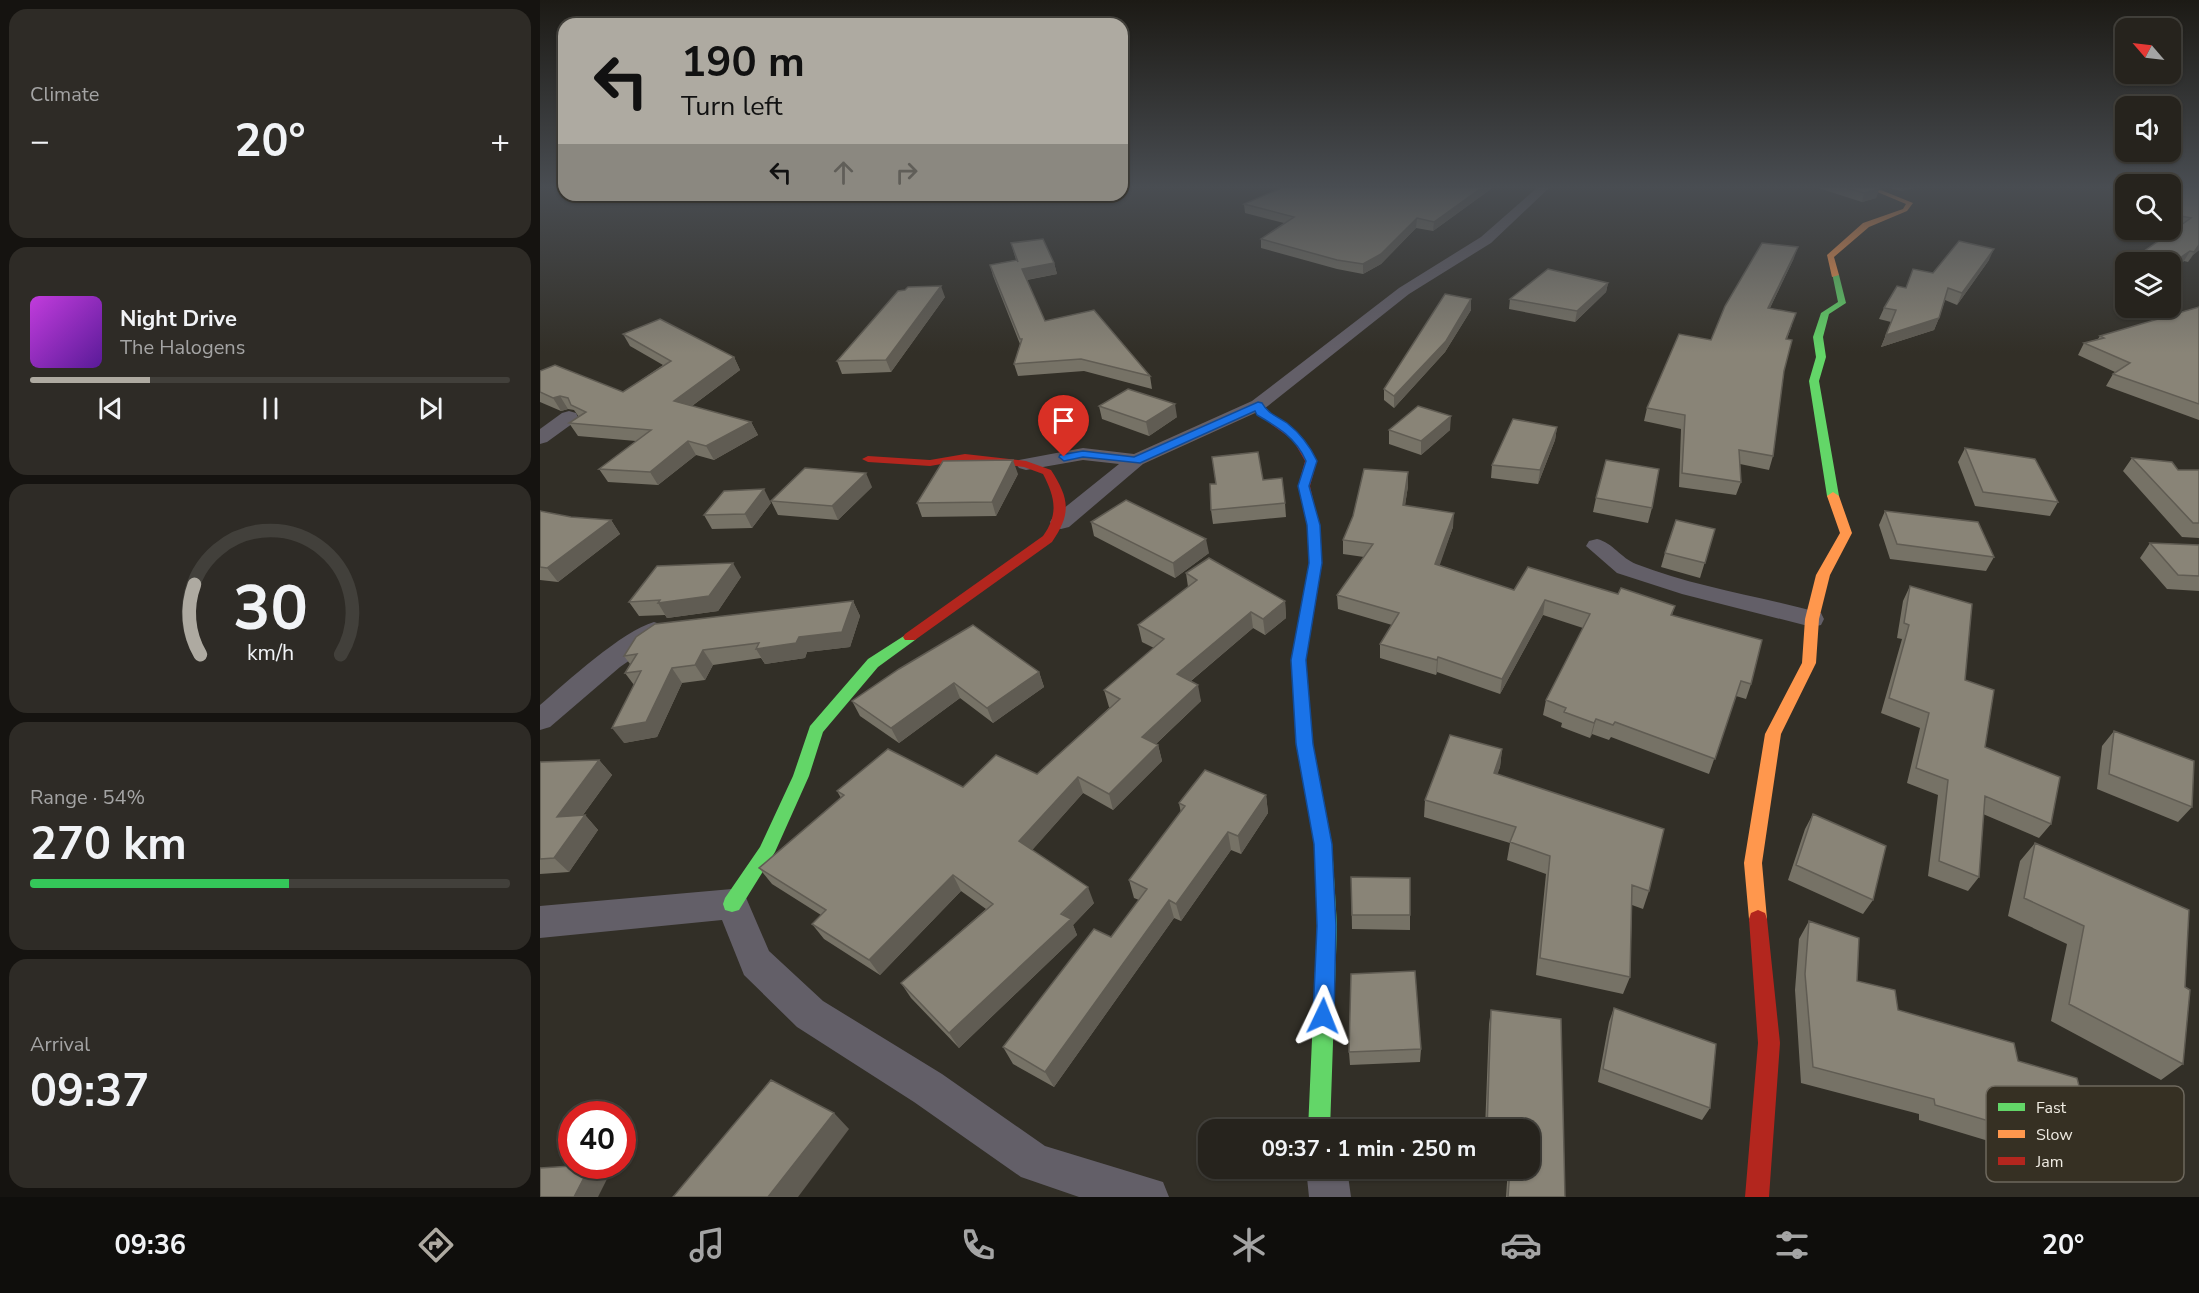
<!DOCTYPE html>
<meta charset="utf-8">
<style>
body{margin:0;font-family:"Nunito Sans",sans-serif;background:#2e2b26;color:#f1f3f6;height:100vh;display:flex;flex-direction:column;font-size:22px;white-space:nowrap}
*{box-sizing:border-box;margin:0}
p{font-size:20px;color:#a4a4a4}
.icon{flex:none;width:33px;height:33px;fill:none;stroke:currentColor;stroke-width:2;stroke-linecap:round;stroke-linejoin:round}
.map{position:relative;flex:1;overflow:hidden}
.side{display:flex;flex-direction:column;gap:9px;padding:9px;background:#151310;width:540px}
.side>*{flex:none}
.banner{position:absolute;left:18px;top:18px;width:570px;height:183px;border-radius:18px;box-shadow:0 2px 4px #0004,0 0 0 2px #42403b;background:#aeaaa1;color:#111;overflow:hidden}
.needle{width:39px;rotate:298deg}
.fabs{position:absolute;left:1575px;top:18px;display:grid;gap:12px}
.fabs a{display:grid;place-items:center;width:66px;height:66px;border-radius:12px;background:#26231d;box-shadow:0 2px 4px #0004,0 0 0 2px #42403b;font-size:30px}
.speed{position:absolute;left:18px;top:1101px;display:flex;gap:12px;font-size:30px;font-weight:700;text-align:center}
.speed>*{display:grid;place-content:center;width:78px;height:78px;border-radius:50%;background:#26231d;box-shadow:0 2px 4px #0004,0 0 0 2px #42403b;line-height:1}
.speed .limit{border:9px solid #d22;background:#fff;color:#111}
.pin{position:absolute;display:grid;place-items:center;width:51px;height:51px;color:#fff;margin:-62px -26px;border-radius:50% 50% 50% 0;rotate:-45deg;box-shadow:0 0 6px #0007}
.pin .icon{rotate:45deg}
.me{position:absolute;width:66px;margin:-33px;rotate:2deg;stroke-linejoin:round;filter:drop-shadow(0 0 4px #0008)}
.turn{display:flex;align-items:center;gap:21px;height:126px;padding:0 24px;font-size:27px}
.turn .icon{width:78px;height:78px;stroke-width:2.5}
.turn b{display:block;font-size:42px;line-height:51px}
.lanes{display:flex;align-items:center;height:57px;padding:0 24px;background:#0003;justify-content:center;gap:30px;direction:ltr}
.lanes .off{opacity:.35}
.big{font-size:45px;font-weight:700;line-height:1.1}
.side .tile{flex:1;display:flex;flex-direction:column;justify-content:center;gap:9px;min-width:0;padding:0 21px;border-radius:18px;background:#2e2b26}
.side .dial{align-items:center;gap:0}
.dial svg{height:156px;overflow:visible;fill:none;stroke:#42403b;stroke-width:7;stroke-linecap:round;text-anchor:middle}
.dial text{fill:#f1f3f6;stroke:none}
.song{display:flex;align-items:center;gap:18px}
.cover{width:72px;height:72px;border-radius:9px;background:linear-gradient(135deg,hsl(290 70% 55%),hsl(270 70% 35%))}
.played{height:6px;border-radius:3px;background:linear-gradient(90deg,#aeaaa1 25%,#42403b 25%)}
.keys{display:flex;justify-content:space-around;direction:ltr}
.heat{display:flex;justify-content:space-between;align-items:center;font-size:33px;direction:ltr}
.charge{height:9px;border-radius:4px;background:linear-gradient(90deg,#34c759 54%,#42403b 0)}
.trip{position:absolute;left:658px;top:1119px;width:342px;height:60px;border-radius:18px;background:#26231d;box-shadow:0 2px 4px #0004,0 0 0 2px #42403b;font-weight:700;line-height:60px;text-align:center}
.tab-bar{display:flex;height:96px;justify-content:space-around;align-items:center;background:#0f0e0c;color:#a4a4a4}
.tab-bar .icon{width:42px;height:42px}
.tab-bar .active{color:#aeaaa1}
.tab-bar b{font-size:27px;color:#f1f3f6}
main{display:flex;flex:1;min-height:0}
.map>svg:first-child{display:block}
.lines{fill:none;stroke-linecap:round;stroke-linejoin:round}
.street{fill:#635f68;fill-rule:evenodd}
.fast{fill:#63d668;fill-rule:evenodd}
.slow{fill:#ff974d;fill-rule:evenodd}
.jam{fill:#b3261e;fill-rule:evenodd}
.wall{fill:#767266}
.shaded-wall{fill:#605c53}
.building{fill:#898477;stroke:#605c53;stroke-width:1.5}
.route{fill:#1a73e8;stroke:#114b97;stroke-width:1.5}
.key{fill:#363023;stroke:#6e685d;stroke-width:1.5}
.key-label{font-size:16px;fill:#f0ece3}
</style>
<main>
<section class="side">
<div class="tile"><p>Climate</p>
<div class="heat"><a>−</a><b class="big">20°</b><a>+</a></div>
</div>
<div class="tile">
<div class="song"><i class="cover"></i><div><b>Night Drive</b><p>The Halogens</p></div></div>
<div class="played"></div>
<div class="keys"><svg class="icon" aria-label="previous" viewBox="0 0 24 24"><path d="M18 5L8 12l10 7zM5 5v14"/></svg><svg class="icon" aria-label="pause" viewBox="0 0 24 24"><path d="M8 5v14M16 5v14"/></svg><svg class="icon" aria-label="next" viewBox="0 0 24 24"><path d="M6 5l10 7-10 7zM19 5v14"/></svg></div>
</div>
<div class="tile dial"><svg viewBox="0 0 100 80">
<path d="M14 69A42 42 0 1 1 86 69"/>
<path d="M14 69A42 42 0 0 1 11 33" stroke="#aeaaa1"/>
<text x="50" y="56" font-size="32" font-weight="700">30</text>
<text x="50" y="72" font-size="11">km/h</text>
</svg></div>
<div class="tile"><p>Range · 54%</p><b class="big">270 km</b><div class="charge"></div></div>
<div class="tile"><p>Arrival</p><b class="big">09:37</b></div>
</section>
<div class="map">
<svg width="1659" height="1197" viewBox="0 0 1659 1197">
<rect width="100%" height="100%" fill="#322f27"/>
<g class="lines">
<path class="street" d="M999 186H1011L951 243 869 294 724 409 603 464 529 527 521 529 513 527 510 522 513 517 579 464 543 460 486 470 479 468 476 464 479 460 543 448 594 454 712 401 859 288 941 237Z
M29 411 36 413 38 417 36 421 7 442 0 444V429L22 413Z
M1057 539C1073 543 1081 558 1096 564 1155 587 1219 596 1281 613L1284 619 1281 625 1272 627 1142 594 1077 573 1046 546 1049 541Z
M114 622 123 625 126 631 123 637 80 667 10 727 0 730V705C27 682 82 631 114 622Z
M192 889 204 893 229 951 283 1001 402 1074 505 1146 623 1182 629 1197H539L481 1177 374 1102 257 1027 204 975 182 920 0 938V906Z
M766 1168H807L811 1197H769Z"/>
<path class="fast" d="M1292 273 1299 275 1306 303 1289 314 1283 337 1286 357 1279 381 1299 496 1293 500 1287 496 1269 381 1276 357 1273 337 1281 313 1298 302Z
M765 620 772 625 765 660 773 744 792 844 797 926 790 1130H768L777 926 774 844 757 744 751 660 758 625Z
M370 632 375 634 377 637 375 640 338 667 283 732 269 776 235 852 199 910 192 912 185 910 183 904 185 898 220 847 253 776 270 726 328 659Z"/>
<path class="slow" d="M1323 186H1331L1373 203 1367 211 1329 227 1294 257 1299 275 1292 277 1287 255 1323 223 1363 209 1366 204Z
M1293 492 1299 496 1312 533 1290 575 1279 619 1276 663 1241 734 1222 863 1227 919 1225 925 1218 928 1211 925 1209 919 1204 863 1225 734 1262 663 1265 619 1276 575 1300 533 1287 496Z"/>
<path class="jam" d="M718 402 722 403 725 410 761 436 777 461 770 486 779 525 782 563 772 625 765 630 758 625 770 563 767 525 758 486 765 461 753 440 717 414 713 405Z
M425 454 486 461 511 470C529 498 532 513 512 542L375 640H365L363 637 365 634 503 536C519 514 515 497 503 474L484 467 425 460 390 466 328 462 322 459 328 456 390 460Z
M1218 910 1225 913 1227 919 1240 1043 1229 1197H1205L1218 1043 1209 919 1211 913Z"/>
</g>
<path class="wall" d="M955 186 893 231 876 228 841 264 823 274 797 269 721 248V239L744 223 705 213 704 204Z
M1272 186H1329L1339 189 1336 198 1322 202Z
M1344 186H1379L1378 187 1361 191Z
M1630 186H1659V250L1653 255 1648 262 1644 261 1631 271 1630 262H1597L1603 252 1639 226 1630 224Z
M471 243 514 263 517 274 487 280 505 321 610 376 612 389 544 371 478 376 474 364 480 344 453 276 450 265 476 260Z
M1254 258 1230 308 1252 325 1247 339 1244 371 1233 456 1229 470 1200 464 1201 482 1196 495 1139 487 1141 429 1104 421 1107 408 1171 340Z
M1449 260 1417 305 1405 300 1399 318 1394 330 1341 347 1351 322 1339 319 1344 308 1366 288 1373 269 1393 273Z
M1068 283 1066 292 1035 322 969 309 970 299Z
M365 290 405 297 351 372 302 374 297 361Z
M931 299V310L905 352 854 408 844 400V389Z
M1659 307V420L1566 386 1573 374 1575 372 1538 355 1544 343 1558 339 1560 336Z
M83 334 194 357 200 370 152 406 211 422 218 435 174 460 156 455 118 485 68 482 59 469 96 441 38 436 29 423 39 417 34 410 28 409 21 411 0 402V371L83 392 123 365 90 346Z
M559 406 637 417 609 436 562 419Z
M1017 427 1015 440 998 484 951 478 952 465Z
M849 430H910L881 455 849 444Z
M1425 448 1518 502 1510 516 1435 506 1418 462Z
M1592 458 1638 470H1659V538L1642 537 1583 471Z
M868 472V486L865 505 913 527 899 565 974 590 1078 594 1135 606 1132 615 1211 684 1206 699 1196 696 1169 774 1071 737 1069 740 1052 734 1050 738 1021 727 1022 723 1003 715 1006 700 1043 628 1003 615 960 694 897 672 896 675 840 658V644L852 625 798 609 797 595 824 557 803 554V540Z
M478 474 456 516 382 517 377 503Z
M723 480 745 503 746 517 673 524 671 510Z
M332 487 298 520 238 515 231 501Z
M1056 498 1112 508 1108 523 1053 512Z
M231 503 212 528 172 529 164 515Z
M0 511 31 517 71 520 80 534 18 582 0 580Z
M1345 511 1454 557 1446 571 1350 559 1339 525Z
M551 522 669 553 635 578 554 536Z
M1175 529 1160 578 1121 567 1125 553Z
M1610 543 1659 545V591L1627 589 1600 558Z
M646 573 745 601 746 618 725 635 713 628 651 681 661 701 616 744 618 745 622 761 573 810 543 793 492 850 554 903 533 925 537 935 419 1048 371 998 361 983 446 909 421 891 340 975 284 939 272 924 281 915 232 884 219 868 301 798 297 791 423 787 497 774 570 707H569L564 690 614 648 602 642 598 625 648 587Z
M201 577 178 611 127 618 125 615 99 616 89 602Z
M1370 586 1425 680 1445 747 1511 824 1499 838 1443 814 1439 877 1428 891 1388 876 1398 795 1367 783 1380 728 1341 713 1362 639 1357 638 1363 601Z
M313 601 320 616 310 647 267 652 265 658 225 664 221 658 173 665 165 680 142 683 117 737 84 743 94 685 85 673 90 664 84 656Z
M359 669 499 672 504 687 453 723 420 698 359 743 320 716 312 701Z
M1574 731 1652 807 1638 822 1557 789 1562 746Z
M962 749 960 767 957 774 1109 891 1103 909 1092 905 1090 977 1083 994 996 975 1006 874 967 860 970 843 884 817 885 800Z
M59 760 72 775 43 815H45L58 830 29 872 0 874V762Z
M726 795 728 813 701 854 691 850 641 921 634 918 514 1087 473 1064 463 1047 571 937 599 900 594 898 589 880 641 813 639 803Z
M1273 814 1333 900 1323 914 1248 880 1265 829Z
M1495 843 1645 987 1643 1064 1621 1080 1511 1021 1527 944 1468 916 1480 861Z
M811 877 870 915V930L812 929Z
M1269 921 1317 981 1358 1010 1478 1061 1556 1153 1535 1167 1379 1120V1114L1261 1083 1255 990 1259 939Z
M1074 1008 1170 1108 1162 1120 1058 1082 1069 1022Z
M951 1010 1025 1197H966L968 1168H990V1130H945L949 1024Z
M881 1049 880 1062 810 1065 809 1052Z"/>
<path class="shaded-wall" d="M944 186H955L893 231 894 222Z
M1363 186H1379L1378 187 1361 191Z
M1339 189 1336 198 1322 202 1324 193Z
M877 218 876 228 841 264 823 274V264Z
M1659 245V250L1653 255 1648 262Z
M1258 247 1254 258 1224 320 1228 308Z
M1454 249 1449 260 1417 305 1422 293Z
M1650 251 1644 261 1631 271 1637 260Z
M514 263 517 274 485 280 482 269Z
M1068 283 1066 292 1035 322 1037 311Z
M401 286 405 297 351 372 346 360Z
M931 299V310L905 352 854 408V396Z
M1399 318 1394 330 1341 347 1346 335Z
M194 357 200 370 141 414 134 401Z
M20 396 28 409 21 411 13 398Z
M635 404 637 417 609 436 606 422Z
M911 416 910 430 881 455V441Z
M211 422 218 435 174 460 166 446Z
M1017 427 1015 440 998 484 1000 470Z
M148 441 156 455 118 485 110 472Z
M473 460 478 474 456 516 452 502Z
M868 472V486L863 519V505Z
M326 473 332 487 298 520 292 506Z
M224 489 231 503 212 528 205 514Z
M914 513 913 527 895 579V564Z
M71 520 80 534 18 582 7 568Z
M666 539 669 553 635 578 633 563Z
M193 563 201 577 178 611 127 618 118 603Z
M1005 600 1003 615 960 694 962 679Z
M313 601 320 616 310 647 267 652 265 658 225 664 216 649 259 637Z
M745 601 746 618 725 635 723 619Z
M711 612 713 628 640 690 637 674Z
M163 650 173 665 165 680 155 665Z
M898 657 897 672 896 675 897 660Z
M132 668 142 683 117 737 84 743 72 728Z
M499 672 504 687 453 723 447 708Z
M414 683 420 698 359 743 351 728Z
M658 685 661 701 606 753 602 737Z
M1056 719 1052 734 1050 738 1054 723Z
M618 745 622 761 573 810 569 794Z
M962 749 960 767 952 791 954 773Z
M59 760 72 775 31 831 17 817Z
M538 777 543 793 486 857 479 841Z
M726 795 728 813 701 854 698 836Z
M45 815 58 830 29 872 14 858Z
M688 832 691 850 641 921 636 904Z
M413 875 421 891 340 975 329 960Z
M548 887 554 903 533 925 537 935 419 1048 409 1033Z
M629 900 634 918 514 1087 505 1072Z
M294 1113 309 1129 258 1197H228Z
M50 1166H53L69 1175 58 1197H34Z"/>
<path class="building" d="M746 186H944L894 222 877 218 841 254 823 264 797 260 721 239 754 217 704 204Z
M1300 186H1329L1339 189 1324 193Z
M1630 186H1659V245L1654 252 1650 251 1637 260 1603 252 1651 218 1630 214Z
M503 239 514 263 482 269 505 321 554 310 610 376 541 359 474 364 482 339H480L450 265 477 260 478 262 471 243Z
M1419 241 1454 249 1422 293 1408 288 1399 318 1346 335 1356 310 1344 308 1357 286 1366 288 1373 269 1393 273Z
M1222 243 1258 247 1228 308 1256 313 1246 339 1252 340 1244 371 1233 456 1199 450 1201 482 1142 473 1145 415 1107 408 1139 334 1171 340 1185 306Z
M1008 269 1068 283 1037 311 970 299Z
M401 286 346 360 297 361 358 291 365 290 368 287Z
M905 294 931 299 906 341 854 396 844 389Z
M1659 307V404L1573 374 1590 363 1544 343 1564 338 1560 336Z
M120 319 194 357 134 401 211 422 166 446 148 441 110 472 59 469 111 430 29 423 46 412 31 405 28 398 20 396 13 398 0 392V371L15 365 83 392 131 361 83 334Z
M588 389 635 404 606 422 559 406Z
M878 406 911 416 881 441 849 430Z
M973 419 1017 427 1000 470 952 465Z
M1425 448 1495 459 1518 502 1443 492Z
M718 452 723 480 742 478 745 503 671 510 670 484H676L672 457Z
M1592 458 1632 462 1638 470H1659V523H1653Z
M473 460 452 502 377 503 403 461Z
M1066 460 1119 469 1112 508 1056 498Z
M265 468 326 473 292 506 231 501Z
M824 469 868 472 863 505 914 513 895 564 974 590 988 567 1078 594 1081 588 1135 606 1131 615 1222 640 1211 684 1201 681 1175 759 1075 722 1073 725 1056 719 1054 723 1024 712 1026 708 1006 700 1050 614 1005 600 962 679 898 657 897 660 840 644 859 613 797 595 833 544 803 540 813 516Z
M224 489 205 514 164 515 184 491Z
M586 500 666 539 633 563 551 522Z
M0 511 31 517 71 520 7 568 0 567Z
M1345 511 1438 522 1454 557 1357 544Z
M1136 520 1175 529 1165 563 1125 553Z
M1610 543 1659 545V576L1638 575Z
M669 558 745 601 723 619 711 612 637 674 658 685 602 737 618 745 569 794 538 777 479 841 548 887 521 914 531 919 409 1033 361 983 453 904 413 875 329 960 272 924 286 910 219 868 304 795 297 791 348 749 423 787 456 755 497 774 580 699 564 690 624 639 598 625 657 580 646 573Z
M193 563 169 596 118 603 120 600 89 602 117 566Z
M1370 586 1432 604 1425 680 1454 690 1445 747 1520 777 1511 824 1445 796 1439 877 1399 861 1408 780 1376 768 1389 713 1349 698 1369 625 1364 623Z
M313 601 302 632 259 637 256 643 216 649 219 643 163 650 155 665 132 668 106 722 72 728 101 671 85 673 97 654 84 656 96 637 115 624Z
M433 625 499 672 447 708 414 683 351 728 312 701 359 669Z
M1574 731 1654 761 1652 807 1569 774Z
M910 735 962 749 954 773 1124 829 1109 891 1092 885 1090 977 1000 958 1010 856 970 842 976 827 885 800Z
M59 760 17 817 45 815 14 858 0 859V762Z
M665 770 726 795 698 836 688 832 636 904 629 900 505 1072 463 1047 554 929 571 937 607 889 589 880 645 806 639 803Z
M1273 814 1346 846 1333 900 1256 865Z
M1495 843 1649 910 1645 987 1650 990 1643 1064 1529 1004 1544 926 1484 898Z
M811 877 870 878V915H812Z
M1269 921 1319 938 1317 981 1355 990 1358 1010 1474 1043 1478 1061 1537 1078 1556 1153 1395 1105 1394 1099 1273 1067 1265 974Z
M875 971 881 1049 809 1052 811 974Z
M1074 1008 1176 1044 1170 1108 1063 1069Z
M951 1010 1021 1019 1025 1197H968L970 1168H990V1130H947Z
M231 1080 294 1113 228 1197H133Z
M32 1166H50L34 1197H0V1168Z"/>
<linearGradient id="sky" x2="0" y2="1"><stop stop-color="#1c1a15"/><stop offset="0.53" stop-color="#494d52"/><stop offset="1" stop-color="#494d52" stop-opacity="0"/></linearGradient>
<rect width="1659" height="353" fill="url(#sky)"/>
<path class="route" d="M718 402 722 403C728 414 737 416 747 423 761 434 770 446 777 461L769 486 780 525 782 563 766 660 773 744 792 844 796 926 794 1016 791 1024 783 1027 776 1024 773 1016 777 926 774 844 756 744 751 660 769 563 767 525 758 486 766 461C756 438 738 427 717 415L715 411 600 463 543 457 524 461 519 457 520 455 543 451 594 457Z"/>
<rect x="1446" y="1086" width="198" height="96" rx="9" class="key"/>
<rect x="1458" y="1103" width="27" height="8" fill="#63d668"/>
<rect x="1458" y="1130" width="27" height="8" fill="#ff974d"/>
<rect x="1458" y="1157" width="27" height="8" fill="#b3261e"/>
<g class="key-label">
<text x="1496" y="1113">Fast</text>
<text x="1496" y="1140">Slow</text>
<text x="1496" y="1167">Jam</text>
</g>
</svg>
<div class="fabs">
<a><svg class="needle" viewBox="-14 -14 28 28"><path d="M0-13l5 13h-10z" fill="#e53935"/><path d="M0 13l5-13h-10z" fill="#a4a4a4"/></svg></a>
<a><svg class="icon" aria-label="sound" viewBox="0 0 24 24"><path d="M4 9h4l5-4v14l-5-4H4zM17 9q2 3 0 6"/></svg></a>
<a><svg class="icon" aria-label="search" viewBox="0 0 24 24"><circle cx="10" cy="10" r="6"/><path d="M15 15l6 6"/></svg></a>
<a><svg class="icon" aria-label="layers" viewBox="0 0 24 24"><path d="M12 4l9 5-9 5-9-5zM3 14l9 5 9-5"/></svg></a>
</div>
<div class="speed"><div class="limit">40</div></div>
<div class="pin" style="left:524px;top:457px;background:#d93025"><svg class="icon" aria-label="arrive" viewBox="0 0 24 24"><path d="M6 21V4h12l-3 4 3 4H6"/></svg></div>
<svg class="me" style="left:783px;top:1016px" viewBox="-20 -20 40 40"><path d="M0-17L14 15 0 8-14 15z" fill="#1a73e8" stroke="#fff" stroke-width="4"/></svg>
<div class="trip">09:37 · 1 min · 250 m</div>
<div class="banner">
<div class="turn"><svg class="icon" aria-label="left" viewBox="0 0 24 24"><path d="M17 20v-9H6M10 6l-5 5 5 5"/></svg><div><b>190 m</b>Turn left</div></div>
<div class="lanes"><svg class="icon" aria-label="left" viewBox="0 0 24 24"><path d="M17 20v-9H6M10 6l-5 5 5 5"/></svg><svg class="icon off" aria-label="ahead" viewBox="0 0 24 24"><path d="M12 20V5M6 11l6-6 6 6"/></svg><svg class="icon off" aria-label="right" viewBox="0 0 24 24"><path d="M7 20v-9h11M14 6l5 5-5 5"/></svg></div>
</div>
</div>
</main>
<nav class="tab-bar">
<b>09:36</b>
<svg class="icon active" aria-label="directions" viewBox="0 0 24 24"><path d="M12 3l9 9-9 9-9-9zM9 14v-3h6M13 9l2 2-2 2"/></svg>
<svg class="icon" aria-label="music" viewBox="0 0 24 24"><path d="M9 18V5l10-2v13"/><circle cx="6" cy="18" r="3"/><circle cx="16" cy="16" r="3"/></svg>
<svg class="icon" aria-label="phone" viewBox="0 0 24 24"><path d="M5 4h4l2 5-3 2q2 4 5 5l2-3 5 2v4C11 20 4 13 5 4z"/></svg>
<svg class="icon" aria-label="climate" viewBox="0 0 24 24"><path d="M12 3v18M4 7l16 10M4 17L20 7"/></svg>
<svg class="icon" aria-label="car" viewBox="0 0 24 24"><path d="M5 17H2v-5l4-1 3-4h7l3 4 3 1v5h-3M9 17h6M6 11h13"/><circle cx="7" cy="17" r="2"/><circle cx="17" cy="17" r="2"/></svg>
<svg class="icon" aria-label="filters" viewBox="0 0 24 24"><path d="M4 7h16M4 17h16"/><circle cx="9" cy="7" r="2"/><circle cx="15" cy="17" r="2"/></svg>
<b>20°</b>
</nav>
